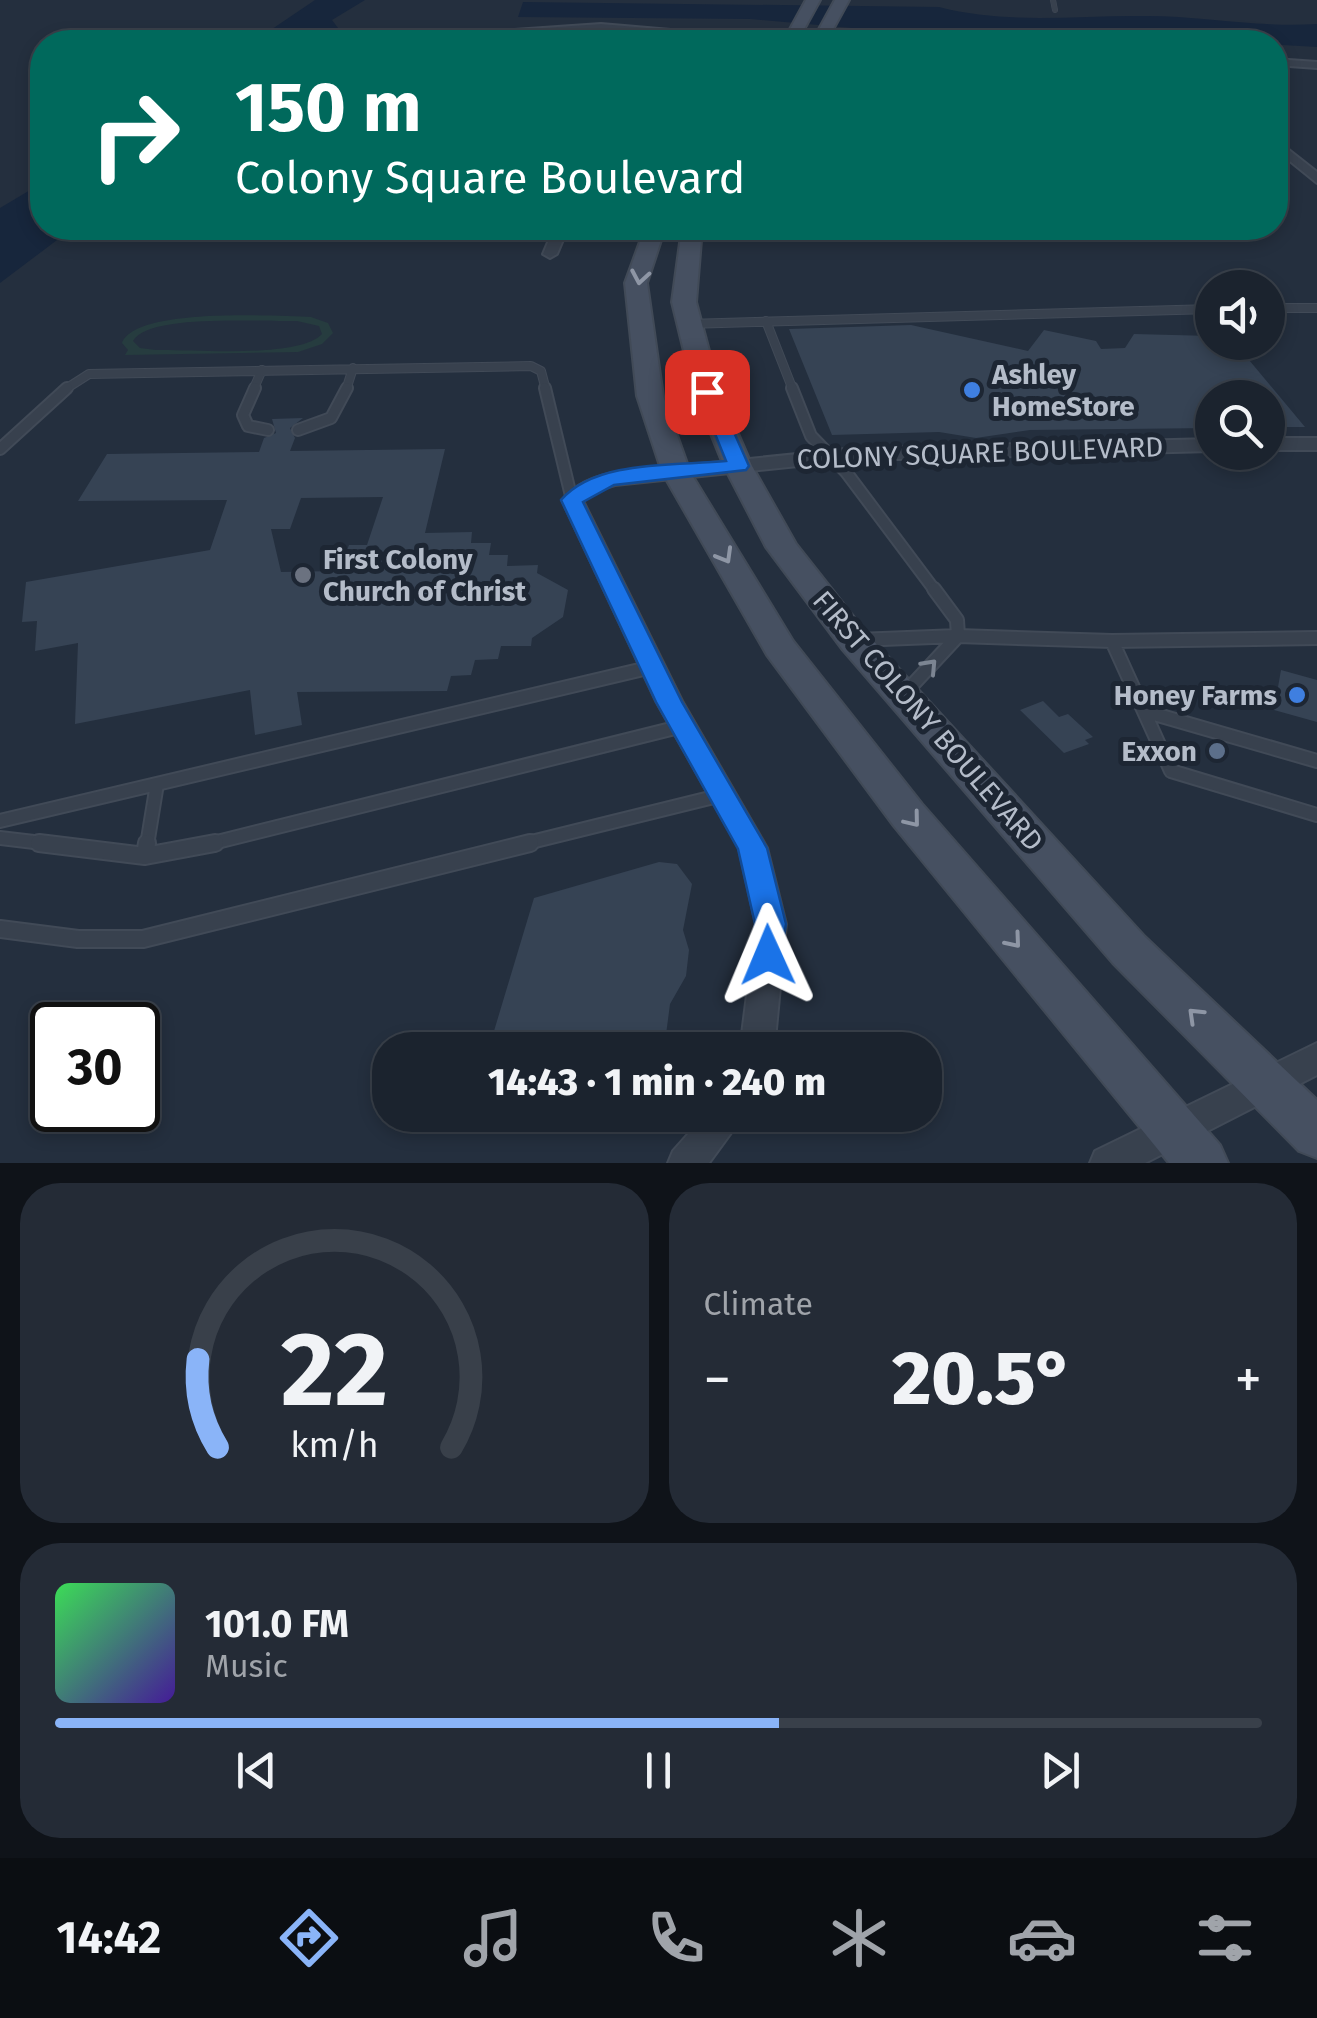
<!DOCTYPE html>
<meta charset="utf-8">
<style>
body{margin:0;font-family:"Fira Sans",sans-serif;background:#242b36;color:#f1f3f6;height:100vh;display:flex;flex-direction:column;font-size:38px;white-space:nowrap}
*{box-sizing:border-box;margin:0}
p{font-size:32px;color:#a0a4aa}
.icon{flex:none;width:55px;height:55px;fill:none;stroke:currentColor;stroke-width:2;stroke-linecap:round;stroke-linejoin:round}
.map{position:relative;height:1163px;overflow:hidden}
.drawer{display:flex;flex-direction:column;gap:20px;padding:20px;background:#0f1319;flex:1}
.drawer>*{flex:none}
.top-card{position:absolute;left:30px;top:30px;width:1258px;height:210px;border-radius:40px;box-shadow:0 5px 15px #0003,0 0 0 2px #39404a;background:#00695c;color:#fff;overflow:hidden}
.fabs{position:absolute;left:1195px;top:270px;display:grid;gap:20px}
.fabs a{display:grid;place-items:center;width:90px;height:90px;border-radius:50%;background:#1b232e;box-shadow:0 5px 15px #0003,0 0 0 2px #39404a;font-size:50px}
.speed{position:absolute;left:30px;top:1002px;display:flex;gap:20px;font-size:50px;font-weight:700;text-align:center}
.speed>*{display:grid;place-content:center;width:130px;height:130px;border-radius:50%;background:#1b232e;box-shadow:0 5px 15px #0003,0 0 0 2px #39404a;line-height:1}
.speed .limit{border:5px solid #111;border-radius:15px;background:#fff;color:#111}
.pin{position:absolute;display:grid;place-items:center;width:85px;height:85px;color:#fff;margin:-42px;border-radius:20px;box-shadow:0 5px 15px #0006}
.me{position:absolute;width:110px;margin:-55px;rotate:359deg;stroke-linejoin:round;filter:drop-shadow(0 0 8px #0008)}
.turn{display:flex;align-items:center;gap:35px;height:210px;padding:0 40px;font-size:45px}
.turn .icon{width:130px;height:130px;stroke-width:2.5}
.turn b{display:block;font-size:70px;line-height:85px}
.big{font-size:75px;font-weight:800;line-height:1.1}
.drawer .tile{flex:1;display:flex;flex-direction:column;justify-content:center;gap:15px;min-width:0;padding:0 35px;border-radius:40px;background:#242b36}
.drawer .dial{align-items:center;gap:0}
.dial svg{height:260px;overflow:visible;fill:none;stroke:#39404a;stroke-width:7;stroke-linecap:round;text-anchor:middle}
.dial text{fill:#f1f3f6;stroke:none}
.song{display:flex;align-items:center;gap:30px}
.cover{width:120px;height:120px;border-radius:15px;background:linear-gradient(135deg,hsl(130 70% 55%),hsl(260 70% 35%))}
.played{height:10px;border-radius:5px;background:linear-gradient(90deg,#8ab4f8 60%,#39404a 60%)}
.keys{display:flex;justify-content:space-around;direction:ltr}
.heat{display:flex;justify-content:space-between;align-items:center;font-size:55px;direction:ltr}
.drawer .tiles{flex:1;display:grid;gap:20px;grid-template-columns:1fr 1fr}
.tile:last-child{grid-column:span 2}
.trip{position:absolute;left:372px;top:1032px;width:570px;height:100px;border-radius:40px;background:#1b232e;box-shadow:0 5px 15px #0003,0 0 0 2px #39404a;font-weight:800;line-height:100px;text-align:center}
.dock{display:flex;height:160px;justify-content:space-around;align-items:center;background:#0b0e12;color:#a0a4aa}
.dock .icon{width:70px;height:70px}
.dock .active{color:#8ab4f8}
.dock b{font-size:45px;color:#f1f3f6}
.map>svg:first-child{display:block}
.green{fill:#263c3f;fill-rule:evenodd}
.water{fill:#17263c}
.building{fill:#364354;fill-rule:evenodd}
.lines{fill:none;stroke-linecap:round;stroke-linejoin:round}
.service-far4-casing{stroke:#414a57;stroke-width:6}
.service-far3-casing{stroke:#414a57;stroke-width:10}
.service-far2-casing{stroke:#414a57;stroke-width:14}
.service-far1-casing{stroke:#414a57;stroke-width:16}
.service-casing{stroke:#414a57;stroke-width:20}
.minor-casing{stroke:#414a57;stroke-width:4}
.secondary-casing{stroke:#414a57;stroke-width:4}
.service-far4{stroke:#38414e;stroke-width:5}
.service-far3{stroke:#38414e;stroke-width:8}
.service-far2{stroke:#38414e;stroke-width:10}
.service-far1{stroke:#38414e;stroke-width:12}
.service{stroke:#38414e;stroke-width:16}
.minor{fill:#38414e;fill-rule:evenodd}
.secondary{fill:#465061;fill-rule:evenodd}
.oneway{stroke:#8e96a5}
.oneway2{stroke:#7c8592}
.route{fill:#1a73e8;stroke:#114b97;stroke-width:2.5}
.shop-dot{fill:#3f7fe0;stroke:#1d2633;stroke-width:4}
.worship-dot{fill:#6b7280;stroke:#1d2633;stroke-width:4}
.service-dot{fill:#5c6f8a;stroke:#1d2633;stroke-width:4}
.labels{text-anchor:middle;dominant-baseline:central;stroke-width:10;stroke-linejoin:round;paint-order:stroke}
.poi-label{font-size:28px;font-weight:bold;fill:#b4bcc9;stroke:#1d2633;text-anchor:start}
.street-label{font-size:28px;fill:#b4bcc9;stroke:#1d2633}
</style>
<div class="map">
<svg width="1317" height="1163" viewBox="0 0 1317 1163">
<rect width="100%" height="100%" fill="#242f3e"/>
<path class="green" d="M311 317 328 323 333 333 322 344 298 352 125 355 128 350 122 343C136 307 275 316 311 317ZM297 321 319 326 322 334C299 359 192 349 156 350L140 348 133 341C147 313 264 322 297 321Z"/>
<path class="water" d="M315 0H365L332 20 338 28 318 42H253Z
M523 2 939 7C1010 25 1075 15 1147 16 1204 16 1259 28 1317 24V47L1054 32 920 34 750 19 518 17Z
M42 183V228H73L0 283V208Z"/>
<path class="building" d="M911 325 1028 351 1044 330 1096 341 1101 349 1125 348 1134 334 1212 336V342H1234L1305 427H1268V398H1212V428L1030 430 976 438 939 432 832 435 789 329Z
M303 418 290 428 295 438 290 451 445 449 425 533 472 532 471 543H491L489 555H508L507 566 538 565 537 573 568 590 563 617 532 638 531 646H501L498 659 475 660 471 675 451 676 447 691 297 692 302 725 255 735 250 690 75 724 78 643 35 651 37 621 22 622 26 582 210 550 227 500 78 501 107 454 259 452 264 438 276 433 272 419ZM383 497 367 545H349L339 571 281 572 271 529H290L301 498Z
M1281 670 1317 680V722L1274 710Z
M1043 701 1059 717 1068 714 1093 737 1085 740 1089 744 1064 753 1020 710Z
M659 862 677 864 692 884 683 930 689 950 686 976 670 1004 664 1050H554L491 1041 534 898Z"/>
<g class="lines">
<defs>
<path id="service-far4" d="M1053 0 1055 10"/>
<path id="service-far3" d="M1268 308H1317
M766 321 793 390
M687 324 1212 309
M64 390 89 374 531 366 541 371 546 390
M253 390 262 370
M346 390 353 368"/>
<path id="service-far2" d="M255 388 243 415 248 426 268 430
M545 388 572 500
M792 388 811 436 846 472 936 592
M298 430 331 418 347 388
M0 449 67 388"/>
<path id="service-far1" d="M857 640 958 636 1112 641 1171 771 1317 815
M1112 641 1317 638
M905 693 958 636 957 620 934 589
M1144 711 1317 761
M0 821 652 667
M0 838 59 845
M147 845 157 784
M205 845 683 726
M519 845 722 795"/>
<path id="service" d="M39 843 145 856 215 843
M145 856 147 843
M0 929 78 939H143L530 843"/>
<path id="minor" d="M601 24 775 39 780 42 601 30 519 33 514 30Z
M767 33 875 39 880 42 770 38Z
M1275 59 1317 62V68L1275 65Z
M1275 139 1317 172V183L1275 149Z
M554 228H568L557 254 550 258 543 254Z
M1268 438H1317V450H1268Z
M1212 439V451L856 460 615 485 595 491 583 501 682 701 767 848 786 924 774 1050H740L756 924 739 848 656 701 562 500C576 484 592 478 612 473L856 448Z
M1317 1043V1075L1145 1163H1090L1095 1151Z
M705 1115H744L709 1163H668L673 1151Z"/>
<path id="secondary" d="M806 0H820L797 42H783Z
M835 0H849L826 42H812Z
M645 228H665L647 283 663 396 690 472 793 641 922 804 1220 1145 1228 1163H1169L894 826 767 655 662 472 637 396 625 283Z
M682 228H702L696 302 720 392 752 466 796 544 867 634 1145 937 1317 1100V1158L1299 1151 1113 963 843 650 766 547 724 466 694 392 672 302Z"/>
</defs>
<use href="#service-far4" class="service-far4-casing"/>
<use href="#service-far3" class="service-far3-casing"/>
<use href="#service-far2" class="service-far2-casing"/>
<use href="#service-far1" class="service-far1-casing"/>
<use href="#service" class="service-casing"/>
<use href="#minor" class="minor-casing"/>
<use href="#secondary" class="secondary-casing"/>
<use href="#service-far4" class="service-far4"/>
<use href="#service-far3" class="service-far3"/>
<use href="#service-far2" class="service-far2"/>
<use href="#service-far1" class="service-far1"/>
<use href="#service" class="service"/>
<use href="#minor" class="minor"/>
<use href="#secondary" class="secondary"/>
</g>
<defs><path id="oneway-chevron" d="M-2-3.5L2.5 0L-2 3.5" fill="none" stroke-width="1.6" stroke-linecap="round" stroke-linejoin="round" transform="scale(2.5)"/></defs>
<g class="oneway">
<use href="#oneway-chevron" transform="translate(640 277) rotate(100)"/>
<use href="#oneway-chevron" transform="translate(725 556) rotate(60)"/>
<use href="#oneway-chevron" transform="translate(913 820) rotate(51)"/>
<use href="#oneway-chevron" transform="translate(1014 941) rotate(50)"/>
<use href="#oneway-chevron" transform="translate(1195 1015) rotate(-136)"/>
</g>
<use class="oneway2" href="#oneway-chevron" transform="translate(930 666) rotate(-47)"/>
<path class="route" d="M700 389 716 392 749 466 746 470 614 485 583 502 682 702 767 848 786 924 779 965 768 968 756 965 752 955 755 924 738 849 656 702 561 500C596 459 677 466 726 461L698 392Z"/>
<g class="shop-dot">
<circle cx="972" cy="390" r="10"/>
<circle cx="1297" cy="695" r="10"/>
</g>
<circle class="worship-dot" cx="303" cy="575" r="10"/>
<circle class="service-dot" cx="1217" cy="751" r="10"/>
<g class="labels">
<g class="poi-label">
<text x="992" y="374">Ashley<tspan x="992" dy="32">HomeStore</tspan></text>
<text x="323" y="559">First Colony<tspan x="323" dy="32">Church of Christ</tspan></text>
<text x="1277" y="695" text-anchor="end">Honey Farms</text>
<text x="1197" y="751" text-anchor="end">Exxon</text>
</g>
<g class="street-label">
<text transform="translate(980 453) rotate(-2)">COLONY SQUARE BOULEVARD</text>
<text transform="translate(928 721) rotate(49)">FIRST COLONY BOULEVARD</text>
</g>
</g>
</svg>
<div class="fabs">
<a><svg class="icon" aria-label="sound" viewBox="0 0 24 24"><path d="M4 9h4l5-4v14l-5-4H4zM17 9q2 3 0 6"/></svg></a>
<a><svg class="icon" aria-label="search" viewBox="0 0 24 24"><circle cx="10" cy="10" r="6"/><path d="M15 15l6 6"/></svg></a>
</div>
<div class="speed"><div class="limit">30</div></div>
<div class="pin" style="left:707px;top:392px;background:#d93025"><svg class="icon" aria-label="arrive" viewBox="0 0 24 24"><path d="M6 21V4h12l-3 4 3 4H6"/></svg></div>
<svg class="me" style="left:768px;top:955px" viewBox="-20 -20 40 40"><path d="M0-17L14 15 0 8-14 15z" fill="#1a73e8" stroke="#fff" stroke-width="4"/></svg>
<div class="trip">14:43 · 1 min · 240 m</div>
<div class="top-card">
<div class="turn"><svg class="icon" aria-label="right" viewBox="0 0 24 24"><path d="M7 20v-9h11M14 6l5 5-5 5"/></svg><div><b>150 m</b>Colony Square Boulevard</div></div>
</div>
</div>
<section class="drawer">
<div class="tiles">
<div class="tile dial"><svg viewBox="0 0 100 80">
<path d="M14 69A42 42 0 1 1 86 69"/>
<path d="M14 69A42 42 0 0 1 8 42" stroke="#8ab4f8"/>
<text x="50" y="56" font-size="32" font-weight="700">22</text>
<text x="50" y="72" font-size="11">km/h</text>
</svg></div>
<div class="tile"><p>Climate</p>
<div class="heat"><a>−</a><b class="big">20.5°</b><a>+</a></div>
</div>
<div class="tile">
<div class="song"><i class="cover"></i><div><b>101.0 FM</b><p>Music</p></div></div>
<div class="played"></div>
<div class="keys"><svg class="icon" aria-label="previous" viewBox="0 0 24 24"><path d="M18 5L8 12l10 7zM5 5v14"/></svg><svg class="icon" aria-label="pause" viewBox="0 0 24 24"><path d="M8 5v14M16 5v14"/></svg><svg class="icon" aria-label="next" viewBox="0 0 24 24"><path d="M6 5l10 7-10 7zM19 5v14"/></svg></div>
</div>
</div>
</section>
<nav class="dock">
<b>14:42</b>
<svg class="icon active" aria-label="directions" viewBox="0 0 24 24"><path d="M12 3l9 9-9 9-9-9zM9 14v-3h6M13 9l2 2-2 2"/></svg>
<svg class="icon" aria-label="music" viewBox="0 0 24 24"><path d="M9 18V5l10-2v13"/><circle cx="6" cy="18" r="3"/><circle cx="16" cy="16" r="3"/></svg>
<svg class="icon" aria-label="phone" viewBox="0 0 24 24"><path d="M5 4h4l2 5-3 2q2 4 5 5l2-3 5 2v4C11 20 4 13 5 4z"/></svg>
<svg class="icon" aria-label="climate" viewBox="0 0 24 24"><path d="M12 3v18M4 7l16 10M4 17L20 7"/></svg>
<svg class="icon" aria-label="car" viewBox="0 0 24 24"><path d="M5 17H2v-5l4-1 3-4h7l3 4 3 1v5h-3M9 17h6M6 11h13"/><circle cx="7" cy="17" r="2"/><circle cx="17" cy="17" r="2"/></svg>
<svg class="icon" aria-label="filters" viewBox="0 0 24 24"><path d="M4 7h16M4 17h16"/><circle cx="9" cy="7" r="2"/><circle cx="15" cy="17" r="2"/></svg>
</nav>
